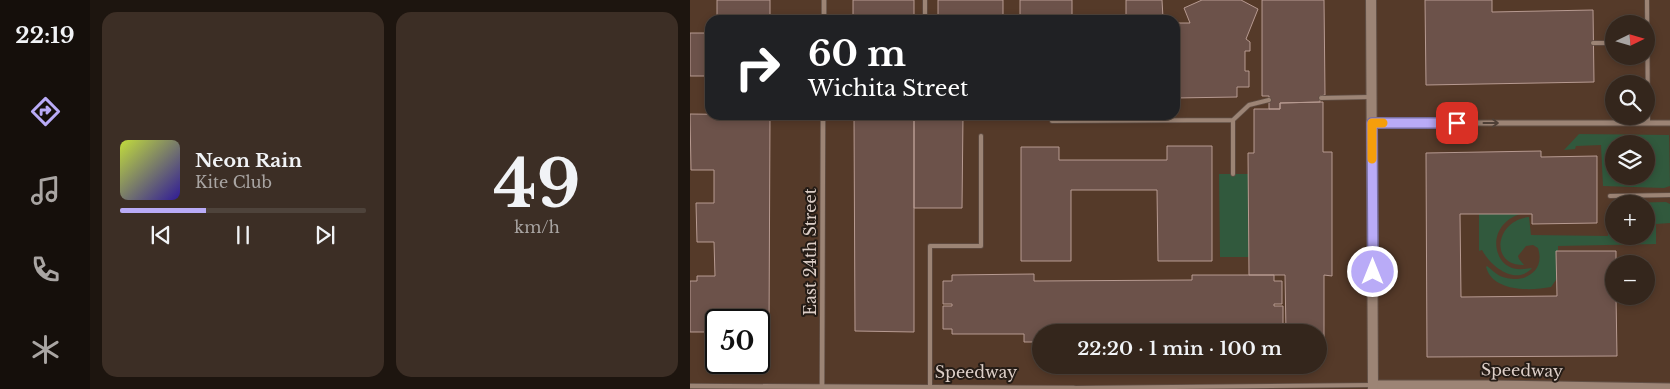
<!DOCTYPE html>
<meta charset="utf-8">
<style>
body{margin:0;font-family:"Libre Baskerville",serif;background:#3c2e25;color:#f1f3f6;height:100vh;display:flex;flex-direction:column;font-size:19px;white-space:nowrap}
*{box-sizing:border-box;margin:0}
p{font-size:16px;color:#a9a5a3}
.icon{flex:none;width:28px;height:28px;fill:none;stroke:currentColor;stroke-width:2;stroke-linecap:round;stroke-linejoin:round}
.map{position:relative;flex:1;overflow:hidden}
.sheet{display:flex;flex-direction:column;gap:12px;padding:12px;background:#1d150f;width:600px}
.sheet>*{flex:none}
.banner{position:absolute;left:15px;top:15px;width:475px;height:105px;border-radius:15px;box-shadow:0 2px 8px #0003,0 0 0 1px #4e433b;background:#202124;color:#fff;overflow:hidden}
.needle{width:32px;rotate:85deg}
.buttons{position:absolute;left:915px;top:15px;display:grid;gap:10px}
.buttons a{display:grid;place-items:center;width:50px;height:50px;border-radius:50%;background:#34261c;box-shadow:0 2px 8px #0003,0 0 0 1px #4e433b;font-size:25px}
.speed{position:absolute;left:15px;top:309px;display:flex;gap:10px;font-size:25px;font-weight:700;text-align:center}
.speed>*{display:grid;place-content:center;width:65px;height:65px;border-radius:50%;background:#34261c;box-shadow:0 2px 8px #0003,0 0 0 1px #4e433b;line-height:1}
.speed .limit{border:2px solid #111;border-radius:8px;background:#fff;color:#111}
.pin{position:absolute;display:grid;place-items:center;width:42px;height:42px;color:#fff;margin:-21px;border-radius:10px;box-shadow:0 2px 8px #0006}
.me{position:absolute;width:55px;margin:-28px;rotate:0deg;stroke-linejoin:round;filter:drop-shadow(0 0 4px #0008)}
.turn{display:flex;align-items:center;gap:18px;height:105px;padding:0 20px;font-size:22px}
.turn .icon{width:65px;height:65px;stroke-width:2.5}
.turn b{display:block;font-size:35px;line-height:42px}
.sheet .widget{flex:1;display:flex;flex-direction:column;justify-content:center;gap:8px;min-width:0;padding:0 18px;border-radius:15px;background:#3c2e25}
.sheet .dial{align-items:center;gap:0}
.dial b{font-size:65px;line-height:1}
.song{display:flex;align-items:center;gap:15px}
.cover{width:60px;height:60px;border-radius:8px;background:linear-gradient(135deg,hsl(70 70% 55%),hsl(250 70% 35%))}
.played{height:5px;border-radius:2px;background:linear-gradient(90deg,#b9abf7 35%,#4e433b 35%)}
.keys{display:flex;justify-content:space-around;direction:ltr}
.sheet .tiles{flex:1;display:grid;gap:12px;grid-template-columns:repeat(2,1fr)}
.trip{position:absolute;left:342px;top:324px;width:295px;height:50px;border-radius:25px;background:#34261c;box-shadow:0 2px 8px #0003,0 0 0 1px #4e433b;font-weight:600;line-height:50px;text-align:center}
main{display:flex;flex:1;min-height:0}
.dock{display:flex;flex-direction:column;width:90px;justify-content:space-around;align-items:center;background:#150f0b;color:#a9a5a3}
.dock .icon{width:35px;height:35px}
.dock .selected{color:#b9abf7}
.dock b{font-size:22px;color:#f1f3f6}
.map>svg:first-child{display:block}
.built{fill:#553a29;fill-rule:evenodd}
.green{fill:#31593d;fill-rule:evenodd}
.building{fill:#6c524a;stroke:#b79a91}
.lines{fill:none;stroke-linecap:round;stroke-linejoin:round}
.service-casing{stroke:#614f45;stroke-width:5.5}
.pedestrian-casing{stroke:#614f45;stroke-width:6}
.minor-casing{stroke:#614f45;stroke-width:7}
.tertiary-casing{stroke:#614f45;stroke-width:11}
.secondary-casing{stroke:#614f45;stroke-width:12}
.service{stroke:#9c8475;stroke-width:4}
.pedestrian{stroke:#9c8475;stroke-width:4.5}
.minor{stroke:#9c8475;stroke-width:5}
.tertiary{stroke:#9c8475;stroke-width:9}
.secondary{stroke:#9c8475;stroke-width:10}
.oneway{stroke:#4f4037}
.route-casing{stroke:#786fa1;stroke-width:12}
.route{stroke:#b9abf7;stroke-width:9}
.slow{stroke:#f59e0b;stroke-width:9}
.labels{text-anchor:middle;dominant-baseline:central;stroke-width:4;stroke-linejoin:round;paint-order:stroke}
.street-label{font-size:16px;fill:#dccec7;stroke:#251c16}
</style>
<main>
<nav class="dock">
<b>22:19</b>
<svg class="icon selected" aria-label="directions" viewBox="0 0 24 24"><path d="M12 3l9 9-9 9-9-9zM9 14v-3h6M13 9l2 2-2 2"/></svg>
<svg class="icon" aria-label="music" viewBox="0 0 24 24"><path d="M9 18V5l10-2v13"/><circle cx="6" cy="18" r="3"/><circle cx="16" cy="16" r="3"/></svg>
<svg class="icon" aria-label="phone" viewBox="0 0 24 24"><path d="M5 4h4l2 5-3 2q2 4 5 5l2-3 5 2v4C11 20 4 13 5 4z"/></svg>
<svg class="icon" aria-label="climate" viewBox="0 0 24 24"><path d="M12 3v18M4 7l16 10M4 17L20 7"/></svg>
</nav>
<section class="sheet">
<div class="tiles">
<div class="widget">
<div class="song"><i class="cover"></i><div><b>Neon Rain</b><p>Kite Club</p></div></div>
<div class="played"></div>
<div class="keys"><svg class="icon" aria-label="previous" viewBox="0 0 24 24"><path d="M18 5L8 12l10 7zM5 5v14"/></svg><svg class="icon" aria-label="pause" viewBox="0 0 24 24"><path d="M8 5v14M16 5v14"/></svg><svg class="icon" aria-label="next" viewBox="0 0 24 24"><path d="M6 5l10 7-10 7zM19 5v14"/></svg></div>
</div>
<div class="widget dial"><b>49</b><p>km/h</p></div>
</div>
</section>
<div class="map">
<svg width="980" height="389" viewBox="0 0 980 389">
<rect width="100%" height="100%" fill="#463225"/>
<path class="built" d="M0 0H980V389H0ZM20 20H485V115H20ZM924 24H956V56H924ZM924 84H956V116H924ZM924 144H956V176H924ZM924 204H956V236H924ZM924 264H956V296H924ZM26 320H69V362H26ZM351 332H629V365H351Z"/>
<path class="green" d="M889 134 979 135 980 186 974 188 913 186 911 145 886 146 885 149 874 150ZM924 144H956V176H924Z
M529 174H558L559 257H530Z
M976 202 980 204V223L966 224V244L868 246V277L861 287C840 291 803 292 796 267L797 266C801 269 806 274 810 276 832 285 856 273 848 248L843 245 836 246 828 256 829 259 834 265C799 266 805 220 839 217L841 235 918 236V209L924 208V236H956V204L931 203Z
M789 214H830C811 220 800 239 810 258 813 263 817 266 822 268 829 270 836 269 842 268 826 286 801 267 792 250L789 251Z"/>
<path class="building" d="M27 0H80V20H27Z
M163 0H224V20H163Z
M248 0H313V20H248Z
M330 0H382V20H330Z
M436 0H472L473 18H478V20H436Z
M512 0H551L568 9 556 39 560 42V51H555V71H559V87H547V97L485 98V23H500L494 8Z
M572 0H634L635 95 630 96V102L590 103V109H579V96H572Z
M735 0H802V12L903 10 904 82 736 85Z
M0 33H20V76H0Z
M633 102V152H642V276L634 275V351H629V332H596L595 275H559L558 153H564V109H590V103Z
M0 114 80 115 79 332H69V320H26V332H0V281H7V276H25L24 242H7L6 203H24V170H1Z
M164 115H224V332L165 331Z
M224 115H273L272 208H224Z
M477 146H522V261H468L467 190H381V261H331V147H369V160H477Z
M851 151V157L907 156V223L842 224V214H770L771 297 867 296 866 251H926V264H924V296H926L927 356 737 357 736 153Z
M344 274V281L502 280V275H584V281H592V304H584V306H593V329H584V332H351V342H334V334H262V329H253V306H262V304H253V281H262V275Z"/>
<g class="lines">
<defs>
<path id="service" d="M235 0V20
M957 0 958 123
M903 43H924
M631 98 680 97
M543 120V174
M362 121 543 120 559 105 579 100
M920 196 980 195
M240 386V246H291V136
M384 388 682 385"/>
<path id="pedestrian" d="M134 20V0
M0 386 384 388
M132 388 133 115"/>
<path id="minor" d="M682 123H980"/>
<path id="tertiary" d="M683 385H800L980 388"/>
<path id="secondary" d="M681 0 683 389"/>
</defs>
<use href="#service" class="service-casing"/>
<use href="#pedestrian" class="pedestrian-casing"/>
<use href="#minor" class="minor-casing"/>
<use href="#tertiary" class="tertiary-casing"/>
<use href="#secondary" class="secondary-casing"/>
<use href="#service" class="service"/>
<use href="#pedestrian" class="pedestrian"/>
<use href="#minor" class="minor"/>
<use href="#tertiary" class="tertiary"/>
<use href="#secondary" class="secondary"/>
</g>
<defs><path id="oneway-shaft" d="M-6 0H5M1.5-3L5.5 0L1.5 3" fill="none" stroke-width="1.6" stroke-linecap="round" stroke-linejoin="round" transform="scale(1.25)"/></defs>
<use class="oneway" href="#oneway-shaft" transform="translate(801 123)"/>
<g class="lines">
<defs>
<path id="route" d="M683 272 682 123H767"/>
</defs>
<use href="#route" class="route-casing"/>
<use href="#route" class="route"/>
<path class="slow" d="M682 159V123H693"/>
</g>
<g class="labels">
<g class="street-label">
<text transform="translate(120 252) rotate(-90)">East 24th Street</text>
<text transform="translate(832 370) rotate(1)">Speedway</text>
<text x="286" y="372">Speedway</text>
</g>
</g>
</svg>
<div class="buttons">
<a><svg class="needle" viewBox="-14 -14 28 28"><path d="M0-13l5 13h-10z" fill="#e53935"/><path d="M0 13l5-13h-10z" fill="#a9a5a3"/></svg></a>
<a><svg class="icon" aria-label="search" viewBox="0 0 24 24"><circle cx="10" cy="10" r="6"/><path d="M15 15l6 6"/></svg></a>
<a><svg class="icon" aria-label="layers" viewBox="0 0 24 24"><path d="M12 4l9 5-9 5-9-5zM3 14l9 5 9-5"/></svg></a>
<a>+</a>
<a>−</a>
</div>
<div class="speed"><div class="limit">50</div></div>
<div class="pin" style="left:767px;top:123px;background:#d93025"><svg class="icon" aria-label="arrive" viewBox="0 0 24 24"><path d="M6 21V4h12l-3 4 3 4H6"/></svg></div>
<svg class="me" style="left:683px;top:272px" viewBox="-20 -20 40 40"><circle r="17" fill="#b9abf7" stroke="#fff" stroke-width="3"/><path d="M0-11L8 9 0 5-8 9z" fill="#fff"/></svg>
<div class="trip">22:20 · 1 min · 100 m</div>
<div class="banner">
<div class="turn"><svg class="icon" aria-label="right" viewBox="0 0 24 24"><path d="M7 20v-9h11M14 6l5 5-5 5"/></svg><div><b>60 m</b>Wichita Street</div></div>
</div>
</div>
</main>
